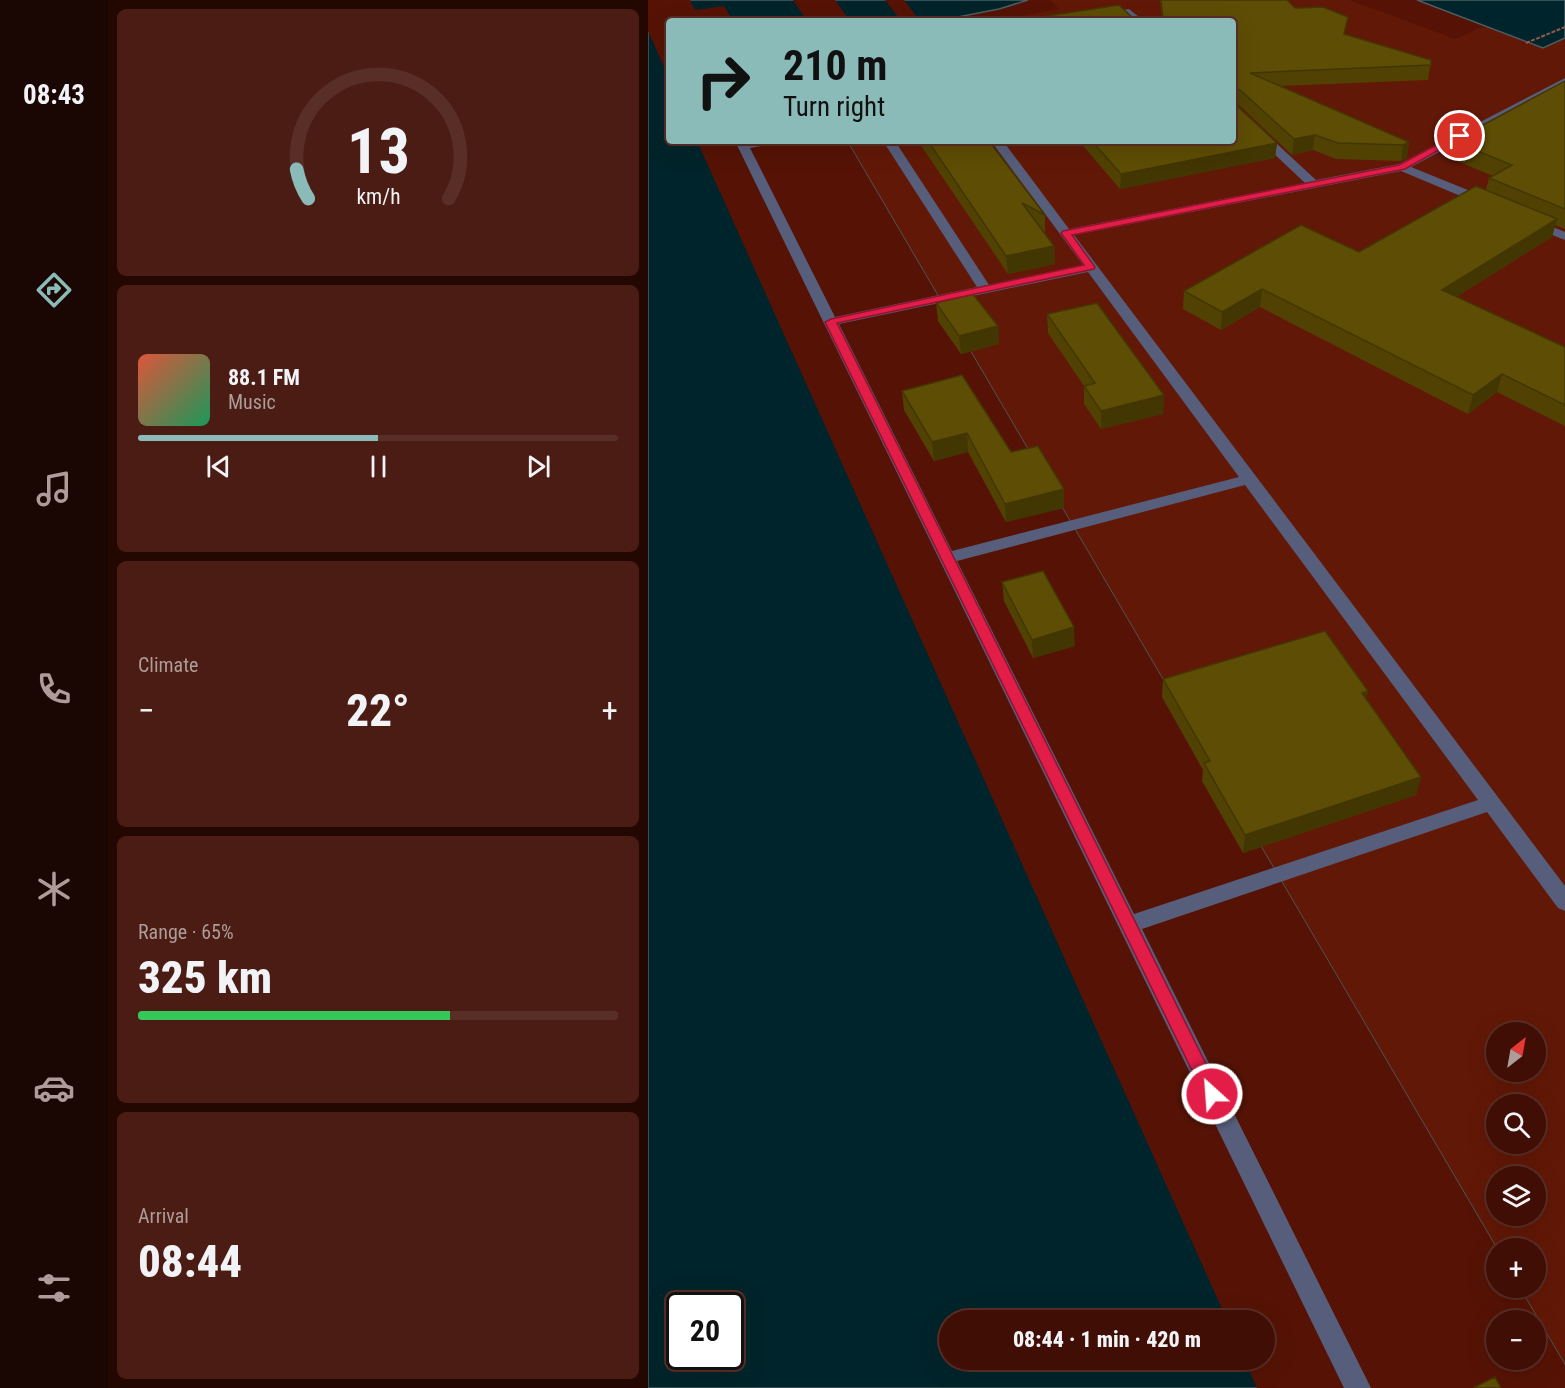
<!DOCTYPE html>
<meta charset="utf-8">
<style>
body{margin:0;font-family:"Roboto Condensed",sans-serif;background:#4b1c13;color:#f1f3f6;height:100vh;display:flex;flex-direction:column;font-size:22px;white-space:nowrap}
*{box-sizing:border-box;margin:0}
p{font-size:20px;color:#ae9c9a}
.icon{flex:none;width:33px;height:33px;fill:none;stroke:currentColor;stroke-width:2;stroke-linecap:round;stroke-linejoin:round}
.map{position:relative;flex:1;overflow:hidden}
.side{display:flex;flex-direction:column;gap:9px;padding:9px;background:#230802;width:540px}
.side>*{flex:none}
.hud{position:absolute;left:18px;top:18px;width:570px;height:126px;border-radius:6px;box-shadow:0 6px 24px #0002,0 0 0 2px #592e26;background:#8bbbb9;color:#111;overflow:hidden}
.needle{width:39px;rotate:31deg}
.fabs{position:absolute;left:838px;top:1022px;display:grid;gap:12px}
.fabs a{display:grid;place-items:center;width:60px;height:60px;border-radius:50%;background:#400e04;box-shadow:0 6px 24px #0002,0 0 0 2px #592e26;font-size:30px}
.speed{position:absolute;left:18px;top:1292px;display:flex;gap:12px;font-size:30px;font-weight:700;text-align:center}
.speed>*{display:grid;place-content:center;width:78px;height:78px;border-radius:50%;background:#400e04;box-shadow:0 6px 24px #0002,0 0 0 2px #592e26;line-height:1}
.speed .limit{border:3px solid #111;border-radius:9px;background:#fff;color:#111}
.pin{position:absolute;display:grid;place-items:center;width:51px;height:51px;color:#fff;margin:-26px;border:3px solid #fff;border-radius:50%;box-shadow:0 2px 6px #0007}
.me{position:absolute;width:66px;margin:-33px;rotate:334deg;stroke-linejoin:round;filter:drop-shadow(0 0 4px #0008)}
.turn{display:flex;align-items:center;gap:21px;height:126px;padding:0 18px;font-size:27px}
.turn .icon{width:78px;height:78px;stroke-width:2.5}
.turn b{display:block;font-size:42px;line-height:51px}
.big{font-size:45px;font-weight:800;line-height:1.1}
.side .widget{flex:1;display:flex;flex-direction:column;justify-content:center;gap:9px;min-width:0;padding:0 21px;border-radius:9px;background:#4b1c13}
.side .dial{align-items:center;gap:0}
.dial svg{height:156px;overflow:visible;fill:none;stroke:#592e26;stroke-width:7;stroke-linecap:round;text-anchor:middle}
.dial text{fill:#f1f3f6;stroke:none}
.song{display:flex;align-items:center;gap:18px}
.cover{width:72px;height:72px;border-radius:9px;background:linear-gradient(135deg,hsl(10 70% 55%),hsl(150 70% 35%))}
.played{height:6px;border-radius:3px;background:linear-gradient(90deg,#8bbbb9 50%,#592e26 50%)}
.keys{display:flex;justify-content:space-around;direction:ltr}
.heat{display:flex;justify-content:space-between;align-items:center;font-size:33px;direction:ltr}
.charge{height:9px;border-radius:4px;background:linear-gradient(90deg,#34c759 65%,#592e26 0)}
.trip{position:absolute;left:291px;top:1310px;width:336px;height:60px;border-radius:30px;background:#400e04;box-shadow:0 6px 24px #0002,0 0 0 2px #592e26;font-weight:800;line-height:60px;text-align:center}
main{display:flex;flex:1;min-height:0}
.dock{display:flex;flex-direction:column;width:108px;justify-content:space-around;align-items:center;background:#1a0602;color:#ae9c9a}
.dock .icon{width:42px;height:42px}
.dock .selected{color:#8bbbb9}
.dock b{font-size:27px;color:#f1f3f6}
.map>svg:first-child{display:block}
.built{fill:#621807;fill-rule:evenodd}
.water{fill:#00242b;stroke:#4c5e61;stroke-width:1.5;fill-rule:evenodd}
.pier{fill:#561305;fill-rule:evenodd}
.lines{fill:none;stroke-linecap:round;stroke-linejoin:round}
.path{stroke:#905b4f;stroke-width:2;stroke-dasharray:4 1.5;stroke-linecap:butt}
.minor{fill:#575e7b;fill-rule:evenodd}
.wall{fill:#514203}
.shaded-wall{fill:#423603}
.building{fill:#5e4d04;stroke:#423603;stroke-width:1.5}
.route{fill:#e11d48;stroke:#92132f;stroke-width:1.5}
</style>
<main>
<nav class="dock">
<b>08:43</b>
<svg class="icon selected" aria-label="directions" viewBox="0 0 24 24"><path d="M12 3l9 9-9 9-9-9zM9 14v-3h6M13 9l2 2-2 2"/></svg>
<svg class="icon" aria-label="music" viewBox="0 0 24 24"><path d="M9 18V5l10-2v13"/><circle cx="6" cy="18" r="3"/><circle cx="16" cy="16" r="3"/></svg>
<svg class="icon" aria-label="phone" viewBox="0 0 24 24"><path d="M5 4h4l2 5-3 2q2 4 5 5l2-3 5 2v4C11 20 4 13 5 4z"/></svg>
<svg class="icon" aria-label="climate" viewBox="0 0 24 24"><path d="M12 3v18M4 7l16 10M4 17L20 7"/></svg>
<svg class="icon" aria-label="car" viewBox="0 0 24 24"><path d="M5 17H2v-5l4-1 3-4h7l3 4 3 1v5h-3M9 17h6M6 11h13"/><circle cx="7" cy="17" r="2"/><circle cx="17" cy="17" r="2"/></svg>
<svg class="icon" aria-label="filters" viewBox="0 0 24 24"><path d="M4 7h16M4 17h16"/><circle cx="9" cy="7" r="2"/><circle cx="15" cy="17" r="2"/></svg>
</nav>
<section class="side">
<div class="widget dial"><svg viewBox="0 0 100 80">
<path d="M14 69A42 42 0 1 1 86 69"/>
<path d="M14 69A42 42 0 0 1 8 54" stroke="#8bbbb9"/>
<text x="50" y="56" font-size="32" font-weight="700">13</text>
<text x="50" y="72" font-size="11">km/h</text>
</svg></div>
<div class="widget">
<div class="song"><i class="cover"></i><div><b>88.1 FM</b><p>Music</p></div></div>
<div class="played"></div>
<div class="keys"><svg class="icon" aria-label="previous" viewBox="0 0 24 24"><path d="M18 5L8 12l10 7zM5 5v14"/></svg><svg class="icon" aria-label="pause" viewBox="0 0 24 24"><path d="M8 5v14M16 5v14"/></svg><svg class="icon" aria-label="next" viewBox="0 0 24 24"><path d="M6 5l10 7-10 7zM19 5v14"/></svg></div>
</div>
<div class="widget"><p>Climate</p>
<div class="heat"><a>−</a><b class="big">22°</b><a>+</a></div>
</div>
<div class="widget"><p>Range · 65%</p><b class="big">325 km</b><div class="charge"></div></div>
<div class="widget"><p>Arrival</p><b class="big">08:44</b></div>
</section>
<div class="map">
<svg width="917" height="1388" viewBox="0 0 917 1388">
<rect width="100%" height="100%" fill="#561305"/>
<path class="built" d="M402 0H701L807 39 837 26 895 48 917 38V1388L616 1359V1320L49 141H585V21H349L411 9ZM849 1032H888V1071H849ZM849 1104H888V1143H849ZM849 1176H888V1215H849ZM849 1248H888V1287H849ZM849 1320H888V1359H849Z"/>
<path class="water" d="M0 0H380L351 9 289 21H21V141H199L849 1249V1287H871L917 1365V1388H0ZM32 1305H82V1356H32ZM302 1320H616V1359H302ZM849 1320H888V1359H849Z
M769 0H917V38L895 48Z"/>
<path class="pier" d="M0 0H42L47 10 76 6 82 16 54 21H21V78L0 31Z
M145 0H187L202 21H159Z
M237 0H256L272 21H253Z
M49 141H199L849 1249V1287H871L917 1365V1388H609L596 1359H616V1320H579ZM849 1320H888V1359H849Z"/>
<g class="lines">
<path class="path" d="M878 43 917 27"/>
<path class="minor" d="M481 9 496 21H485L479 15 446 21H424L429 18Z
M917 78V85L763 167 842 199V205H834L753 171 426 235 917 886V911L910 908 839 812 494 929 723 1388H696L87 141H131L129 143 102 148 187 317 329 287 235 141H247L341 285 435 265 343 141H355L421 229 657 183 585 115V106L589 107 668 180 751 164ZM440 272 591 477 304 551 191 324ZM597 485 830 800 486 914 309 561Z
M883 218 917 232V240L879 225 877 222Z"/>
</g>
<path class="wall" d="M512 0H639L647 8 697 35 783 60 780 80 633 86 761 142 759 158 753 161 688 159 665 150 644 155 591 105 588 104 629 143 627 158 472 189 431 141H585V21H514Z
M917 81V229L907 225 904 237 808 297 917 347V426L849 392 820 414 612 307 573 330 535 309 536 291 711 252 838 190 841 178 845 176 802 158 805 141Z
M270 141H341L397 215V233L396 232 406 246 407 264 360 274Z
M288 303 350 326 351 344 313 354 290 321Z
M399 314 516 395 515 414 453 429 436 404V386L400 333Z
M254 391 363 452 416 489V508L358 522 320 452 286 461 256 410Z
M354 582 427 646 385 658 356 601Z
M515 679 720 691 718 699 773 777 768 795 595 853 554 781 555 770 514 697Z"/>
<path class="shaded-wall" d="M587 89 586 104H585V90Z
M667 135 665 150 644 155 646 139Z
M761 142 759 158 753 161 755 145Z
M629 143 627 158 472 189 473 174Z
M909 219 904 237 790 308 794 290Z
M406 246 407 264 360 274 358 256Z
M614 289 612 307 573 330 574 312Z
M350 326 351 344 313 354 311 336Z
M854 374 849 392 820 414 825 395Z
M516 395 515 414 453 429V411Z
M319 433 320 452 286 461 284 442Z
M416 489V508L358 522 357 504Z
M426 627 427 646 385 658 384 640Z
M720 691 716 710 714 693Z
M773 777 768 795 595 853 597 835Z"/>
<path class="building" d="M513 0H639L647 8 675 7 700 17 696 34 783 60V65L602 73 761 142 755 145 690 143 667 135 646 139 592 90 587 89 585 90V21H515Z
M471 5 488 21H367Z
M917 81V209L841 178 864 165 805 141Z
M585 102 629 143 473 174 444 141H585Z
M280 141H341L397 215 374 203 406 246 358 256Z
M828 186 909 219 794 290 917 347V405L854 374 825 395 614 289 574 312 536 291 653 225 711 252Z
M325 294 350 326 311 336 288 303Z
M449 303 516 395 453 411 436 386 447 383 399 314Z
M314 375 363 452 390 446 416 489 357 504 319 433 284 442 254 391Z
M395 571 426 627 384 640 354 582Z
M677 631 720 691 714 693 773 777 597 835 556 763 562 761 515 679Z
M847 1377 853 1388H825Z"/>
<path class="route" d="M809 134 816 136 757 169 424 235 447 267 446 269 189 323 570 1088 573 1094 570 1099 564 1102 558 1099 177 322 183 319 436 265 413 233 415 231 751 165Z"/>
</svg>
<div class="fabs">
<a><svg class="needle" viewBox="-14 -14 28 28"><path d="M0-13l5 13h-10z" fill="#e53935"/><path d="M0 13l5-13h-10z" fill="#ae9c9a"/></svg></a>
<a><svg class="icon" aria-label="search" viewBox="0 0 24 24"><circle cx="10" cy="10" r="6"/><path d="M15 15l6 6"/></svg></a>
<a><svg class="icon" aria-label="layers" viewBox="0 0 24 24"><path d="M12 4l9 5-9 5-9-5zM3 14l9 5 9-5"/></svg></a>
<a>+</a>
<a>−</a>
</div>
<div class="speed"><div class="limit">20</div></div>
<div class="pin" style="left:812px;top:136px;background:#d93025"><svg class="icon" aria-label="arrive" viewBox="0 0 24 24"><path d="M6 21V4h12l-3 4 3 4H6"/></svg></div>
<svg class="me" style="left:564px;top:1094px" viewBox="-20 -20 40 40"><circle r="17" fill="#e11d48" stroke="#fff" stroke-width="3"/><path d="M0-11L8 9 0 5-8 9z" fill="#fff"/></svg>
<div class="trip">08:44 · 1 min · 420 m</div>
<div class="hud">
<div class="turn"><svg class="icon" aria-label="right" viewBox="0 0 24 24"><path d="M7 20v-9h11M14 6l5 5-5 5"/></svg><div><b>210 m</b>Turn right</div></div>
</div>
</div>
</main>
